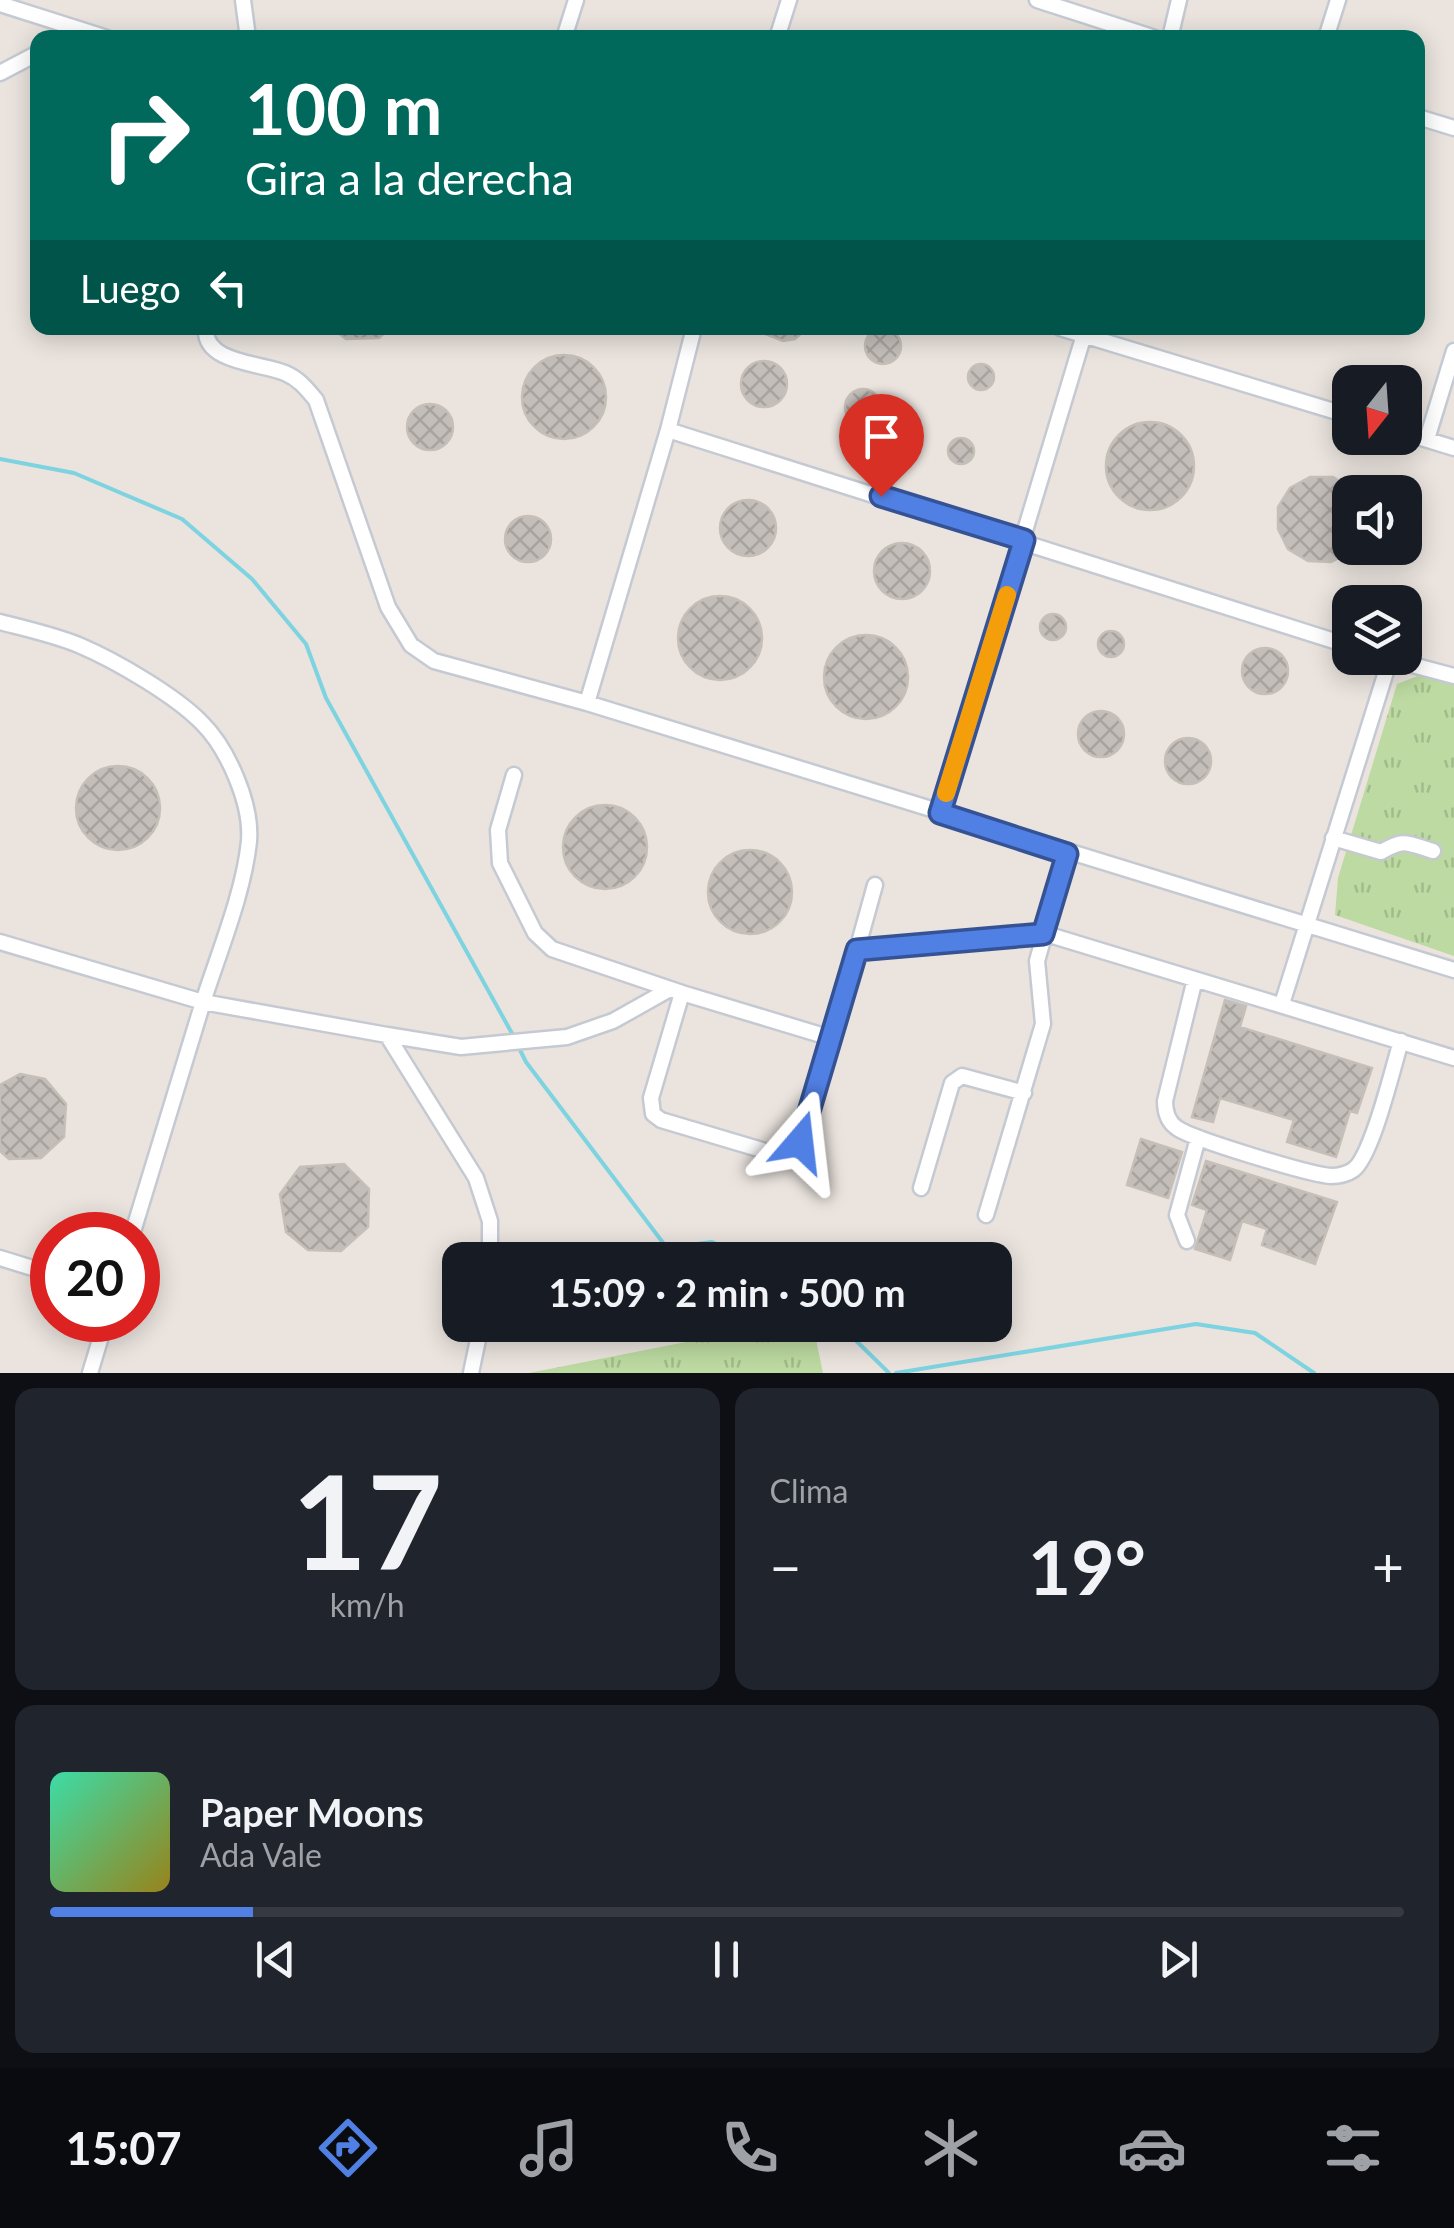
<!DOCTYPE html>
<html lang="es">
<meta charset="utf-8">
<style>
body{margin:0;font-family:Lato,sans-serif;background:#20242c;color:#f1f3f6;height:100vh;display:flex;flex-direction:column;font-size:38px;white-space:nowrap}
*{box-sizing:border-box;margin:0}
p{font-size:32px;color:#9ea1a6}
.icon{flex:none;width:55px;height:55px;fill:none;stroke:currentColor;stroke-width:2;stroke-linecap:round;stroke-linejoin:round}
.map{position:relative;height:1373px;overflow:hidden}
.drawer{display:flex;flex-direction:column;gap:15px;padding:15px;background:#0d0f14;flex:1}
.drawer>*{flex:none}
.top-card{position:absolute;left:30px;top:30px;width:1395px;height:305px;border-radius:20px;box-shadow:0 5px 25px #0003;background:#00695c;color:#fff;overflow:hidden}
.needle{width:65px;rotate:197deg}
.controls{position:absolute;left:1332px;top:365px;display:grid;gap:20px}
.controls a{display:grid;place-items:center;width:90px;height:90px;border-radius:20px;background:#171b24;box-shadow:0 5px 25px #0003;font-size:50px}
.speed{position:absolute;left:30px;top:1212px;display:flex;gap:20px;font-size:50px;font-weight:700;text-align:center}
.speed>*{display:grid;place-content:center;width:130px;height:130px;border-radius:50%;background:#171b24;box-shadow:0 5px 25px #0003;line-height:1}
.speed .limit{border:15px solid #d22;background:#fff;color:#111}
.pin{position:absolute;display:grid;place-items:center;width:85px;height:85px;color:#fff;margin:-102px -42px;border-radius:50% 50% 50% 0;rotate:-45deg;box-shadow:0 0 10px #0007}
.pin .icon{rotate:45deg}
.me{position:absolute;width:110px;margin:-55px;rotate:17deg;stroke-linejoin:round;filter:drop-shadow(0 0 8px #0008)}
.turn{display:flex;align-items:center;gap:35px;height:210px;padding:0 50px;font-size:45px}
.turn .icon{width:130px;height:130px;stroke-width:2.5}
.turn b{display:block;font-size:70px;line-height:85px}
.then{display:flex;align-items:center;height:95px;padding:0 50px;background:#0003;gap:20px;font-size:38px}
.big{font-size:75px;font-weight:700;line-height:1.1}
.drawer .tile{flex:1;display:flex;flex-direction:column;justify-content:center;gap:15px;min-width:0;padding:0 35px;border-radius:20px;background:#20242c}
.drawer .dial{align-items:center;gap:0}
.dial b{font-size:130px;line-height:1}
.song{display:flex;align-items:center;gap:30px}
.cover{width:120px;height:120px;border-radius:15px;background:linear-gradient(135deg,hsl(160 70% 55%),hsl(50 70% 35%))}
.played{height:10px;border-radius:5px;background:linear-gradient(90deg,#5180e4 15%,#363941 15%)}
.keys{display:flex;justify-content:space-around;direction:ltr}
.heat{display:flex;justify-content:space-between;align-items:center;font-size:55px;direction:ltr}
.drawer .tiles{flex:1;display:grid;gap:15px;grid-template-columns:1fr 1fr}
.tile:last-child{grid-column:span 2}
.trip{position:absolute;left:442px;top:1242px;width:570px;height:100px;border-radius:20px;background:#171b24;box-shadow:0 5px 25px #0003;font-weight:700;line-height:100px;text-align:center}
.dock{display:flex;height:160px;justify-content:space-around;align-items:center;background:#090b0e;color:#9ea1a6}
.dock .icon{width:70px;height:70px}
.dock .current{color:#5180e4}
.dock b{font-size:45px;color:#f1f3f6}
.map>svg:first-child{display:block}
.grass{fill:url(#grass-tufts)}
.lines{fill:none;stroke-linecap:round;stroke-linejoin:round}
.stream{stroke:#7dd3e0;stroke-width:4}
.building{fill:url(#building-cross-hatch);stroke:#c6bfb8;stroke-width:2.5}
.minor-casing{stroke:#c5cad2;stroke-width:19}
.minor{stroke:#fff;stroke-width:14}
.route-casing{stroke:#355394;stroke-width:25}
.route{stroke:#5180e4;stroke-width:18}
.slow{stroke:#f59e0b;stroke-width:18}
</style>
<div class="map">
<svg width="1454" height="1373" viewBox="0 0 1454 1373">
<defs>
<pattern id="grass-tufts" width="24" height="20" patternUnits="userSpaceOnUse" patternTransform="scale(2.5)"><rect width="24" height="20" fill="#bcdaa1"/><path d="M3 7l-1-3M5 7V3M7 7l1-3M15 17l-1-3M17 17v-4M19 17l1-3" fill="none" stroke="#a2bb8b"/></pattern>
<pattern id="building-cross-hatch" width="8" height="8" patternUnits="userSpaceOnUse" patternTransform="scale(2.5)"><rect width="8" height="8" fill="#c3beb9"/><path d="M0 0l8 8M0 8l8-8" fill="none" stroke="#a8a39f"/></pattern>
</defs>
<rect width="100%" height="100%" fill="#eae3de"/>
<path class="grass" d="M1433 670 1454 678V956L1335 915 1338 878 1397 684Z
M771 1325H813L823 1373H529Z"/>
<g class="lines">
<path class="stream" d="M0 459 74 473 182 519 252 579 306 644 326 698 514 1037
M518 1046 526 1062 667 1248 712 1242 750 1260
M840 1325 889 1373
M896 1373 1196 1324 1255 1333 1314 1373"/>
</g>
<path class="building" d="M865 346a18 18 0 1 1 36 0a18 18 0 1 1-36 0Z
M332 328H390L379 338 346 339Z
M750 328H807L795 339 783 341Z
M522 397a42 42 0 1 1 84 0a42 42 0 1 1-84 0Z
M741 384a23 23 0 1 1 46 0a23 23 0 1 1-46 0Z
M968 377a13 13 0 1 1 26 0a13 13 0 1 1-26 0Z
M845 407a18 18 0 1 1 36 0a18 18 0 1 1-36 0Z
M407 427a23 23 0 1 1 46 0a23 23 0 1 1-46 0Z
M1106 466a44 44 0 1 1 88 0a44 44 0 1 1-88 0Z
M948 451a13 13 0 1 1 26 0a13 13 0 1 1-26 0Z
M1310 477H1333L1350 488V552L1331 562 1308 561 1288 549 1278 529V507L1290 488Z
M720 528a28 28 0 1 1 56 0a28 28 0 1 1-56 0Z
M505 539a23 23 0 1 1 46 0a23 23 0 1 1-46 0Z
M874 571a28 28 0 1 1 56 0a28 28 0 1 1-56 0Z
M678 638a42 42 0 1 1 84 0a42 42 0 1 1-84 0Z
M1040 627a13 13 0 1 1 26 0a13 13 0 1 1-26 0Z
M1098 644a13 13 0 1 1 26 0a13 13 0 1 1-26 0Z
M824 677a42 42 0 1 1 84 0a42 42 0 1 1-84 0Z
M1242 671a23 23 0 1 1 46 0a23 23 0 1 1-46 0Z
M1078 734a23 23 0 1 1 46 0a23 23 0 1 1-46 0Z
M1165 761a23 23 0 1 1 46 0a23 23 0 1 1-46 0Z
M76 808a42 42 0 1 1 84 0a42 42 0 1 1-84 0Z
M563 847a42 42 0 1 1 84 0a42 42 0 1 1-84 0Z
M708 892a42 42 0 1 1 84 0a42 42 0 1 1-84 0Z
M1225 1000 1246 1006 1240 1027 1372 1068 1357 1113 1350 1111 1336 1157 1287 1142 1294 1120 1220 1098 1213 1122 1192 1117Z
M20 1074 45 1079 66 1104 64 1137 41 1158 9 1159 0 1151V1085Z
M1141 1139 1182 1152 1168 1198 1127 1185Z
M1206 1161 1337 1202 1315 1264 1262 1245 1267 1229 1242 1221 1230 1260 1195 1249 1207 1210 1192 1205Z
M344 1164 369 1189 368 1227 341 1251 308 1250 286 1232 280 1194 300 1167Z"/>
<g class="lines">
<defs>
<path id="minor" d="M243 0 248 38
M1037 0 1155 38
M0 4 107 38
M564 38 576 0
M777 38 789 0
M1170 38 1179 0
M1326 38 1338 0
M0 73 38 53
M1418 117 1454 128
M206 328C203 363 261 363 285 373 299 379 306 388 316 400L388 607 411 645 434 661 587 703 1454 970
M1060 328 1350 416
M668 430 1350 646
M1405 433 1454 448
M1427 439 1454 351
M0 622C26 629 55 635 81 646 116 661 176 696 202 723 228 749 252 804 249 841 244 892 219 952 203 1002L387 1035 476 1178 490 1221V1260
M1386 658 1454 676
M587 703 668 430 694 328
M514 775 498 830 500 863 535 933 552 949 682 993 831 1038
M940 813 1086 328
M1333 838 1381 852C1405 838 1406 843 1433 851
M0 942 203 1002 132 1235
M857 950 875 885
M1195 979 1165 1101C1165 1111 1168 1122 1177 1128 1192 1139 1311 1175 1331 1176 1338 1176 1347 1174 1353 1170 1372 1157 1393 1067 1401 1041
M682 993 651 1098 653 1114 661 1120 782 1156 793 1152 799 1141 857 950 1043 933 1454 1058
M1282 1004 1390 659
M387 1035 461 1047 567 1037 613 1021 670 989
M921 1188 952 1083 962 1076 1024 1093
M986 1215 1043 1024 1037 961 1067 854
M1187 1241 1177 1215 1198 1138
M0 1258 52 1274
M90 1373 106 1320
M471 1373 481 1325"/>
</defs>
<use href="#minor" class="minor-casing"/>
<use href="#minor" class="minor"/>
</g>
<g class="lines">
<defs>
<path id="route" d="M800 1142 857 950 1043 934 1067 854 940 813 1024 540 881 496"/>
</defs>
<use href="#route" class="route-casing"/>
<use href="#route" class="route"/>
<path class="slow" d="M946 793 1007 595"/>
</g>
</svg>
<div class="controls">
<a><svg class="needle" viewBox="-14 -14 28 28"><path d="M0-13l5 13h-10z" fill="#e53935"/><path d="M0 13l5-13h-10z" fill="#9ea1a6"/></svg></a>
<a><svg class="icon" aria-label="sound" viewBox="0 0 24 24"><path d="M4 9h4l5-4v14l-5-4H4zM17 9q2 3 0 6"/></svg></a>
<a><svg class="icon" aria-label="layers" viewBox="0 0 24 24"><path d="M12 4l9 5-9 5-9-5zM3 14l9 5 9-5"/></svg></a>
</div>
<div class="speed"><div class="limit">20</div></div>
<div class="pin" style="left:881px;top:496px;background:#d93025"><svg class="icon" aria-label="arrive" viewBox="0 0 24 24"><path d="M6 21V4h12l-3 4 3 4H6"/></svg></div>
<svg class="me" style="left:800px;top:1142px" viewBox="-20 -20 40 40"><path d="M0-17L14 15 0 8-14 15z" fill="#5180e4" stroke="#fff" stroke-width="4"/></svg>
<div class="trip">15:09 · 2 min · 500 m</div>
<div class="top-card">
<div class="turn"><svg class="icon" aria-label="right" viewBox="0 0 24 24"><path d="M7 20v-9h11M14 6l5 5-5 5"/></svg><div><b>100 m</b>Gira a la derecha</div></div>
<div class="then">Luego<svg class="icon" aria-label="left" viewBox="0 0 24 24"><path d="M17 20v-9H6M10 6l-5 5 5 5"/></svg></div>
</div>
</div>
<section class="drawer">
<div class="tiles">
<div class="tile dial"><b>17</b><p>km/h</p></div>
<div class="tile"><p>Clima</p>
<div class="heat"><a>−</a><b class="big">19°</b><a>+</a></div>
</div>
<div class="tile">
<div class="song"><i class="cover"></i><div><b>Paper Moons</b><p>Ada Vale</p></div></div>
<div class="played"></div>
<div class="keys"><svg class="icon" aria-label="previous" viewBox="0 0 24 24"><path d="M18 5L8 12l10 7zM5 5v14"/></svg><svg class="icon" aria-label="pause" viewBox="0 0 24 24"><path d="M8 5v14M16 5v14"/></svg><svg class="icon" aria-label="next" viewBox="0 0 24 24"><path d="M6 5l10 7-10 7zM19 5v14"/></svg></div>
</div>
</div>
</section>
<nav class="dock">
<b>15:07</b>
<svg class="icon current" aria-label="directions" viewBox="0 0 24 24"><path d="M12 3l9 9-9 9-9-9zM9 14v-3h6M13 9l2 2-2 2"/></svg>
<svg class="icon" aria-label="music" viewBox="0 0 24 24"><path d="M9 18V5l10-2v13"/><circle cx="6" cy="18" r="3"/><circle cx="16" cy="16" r="3"/></svg>
<svg class="icon" aria-label="phone" viewBox="0 0 24 24"><path d="M5 4h4l2 5-3 2q2 4 5 5l2-3 5 2v4C11 20 4 13 5 4z"/></svg>
<svg class="icon" aria-label="climate" viewBox="0 0 24 24"><path d="M12 3v18M4 7l16 10M4 17L20 7"/></svg>
<svg class="icon" aria-label="car" viewBox="0 0 24 24"><path d="M5 17H2v-5l4-1 3-4h7l3 4 3 1v5h-3M9 17h6M6 11h13"/><circle cx="7" cy="17" r="2"/><circle cx="17" cy="17" r="2"/></svg>
<svg class="icon" aria-label="filters" viewBox="0 0 24 24"><path d="M4 7h16M4 17h16"/><circle cx="9" cy="7" r="2"/><circle cx="15" cy="17" r="2"/></svg>
</nav>
